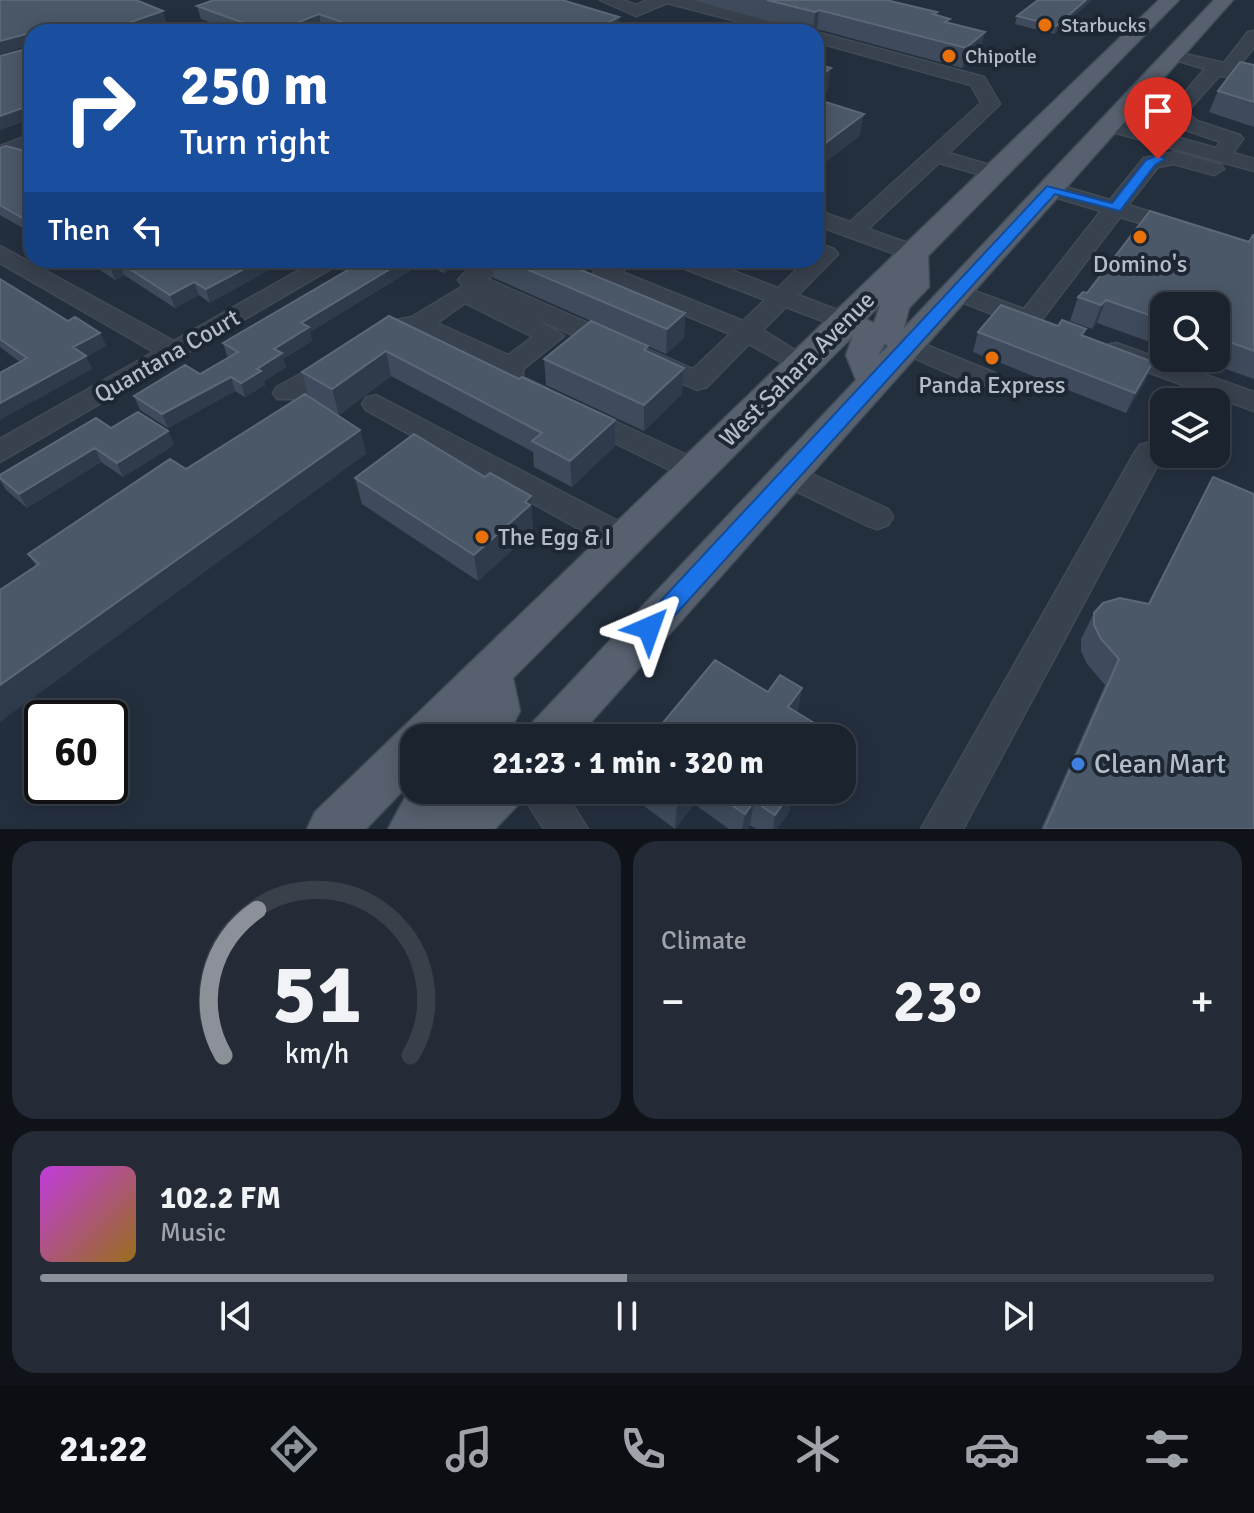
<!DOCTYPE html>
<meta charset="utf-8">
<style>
body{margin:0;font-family:Signika,sans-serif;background:#242b36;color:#f1f3f6;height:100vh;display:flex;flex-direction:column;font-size:30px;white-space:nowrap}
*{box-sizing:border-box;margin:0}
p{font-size:26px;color:#a0a4aa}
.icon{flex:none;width:44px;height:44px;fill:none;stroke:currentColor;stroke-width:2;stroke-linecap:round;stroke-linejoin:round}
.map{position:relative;height:829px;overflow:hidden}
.details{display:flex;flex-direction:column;gap:12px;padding:12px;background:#0f1319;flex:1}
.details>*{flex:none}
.hud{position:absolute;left:24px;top:24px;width:800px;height:244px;border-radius:24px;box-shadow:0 4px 20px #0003,0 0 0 2px #39404a;background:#1a4fa0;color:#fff;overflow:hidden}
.tools{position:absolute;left:1150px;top:292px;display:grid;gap:16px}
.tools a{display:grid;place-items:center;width:80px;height:80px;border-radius:16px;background:#1b232e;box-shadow:0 4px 20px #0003,0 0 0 2px #39404a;font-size:40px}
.speed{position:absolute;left:24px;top:700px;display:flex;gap:16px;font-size:40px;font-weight:700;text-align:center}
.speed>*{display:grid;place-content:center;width:104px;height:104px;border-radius:50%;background:#1b232e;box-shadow:0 4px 20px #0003,0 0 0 2px #39404a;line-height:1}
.speed .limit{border:4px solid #111;border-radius:12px;background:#fff;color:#111}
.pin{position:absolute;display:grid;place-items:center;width:68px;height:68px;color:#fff;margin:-82px -34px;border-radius:50% 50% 50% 0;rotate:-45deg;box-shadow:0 0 8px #0007}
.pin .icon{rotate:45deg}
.me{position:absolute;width:88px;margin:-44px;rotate:43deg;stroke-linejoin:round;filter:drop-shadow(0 0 6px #0008)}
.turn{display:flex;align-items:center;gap:28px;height:168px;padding:0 24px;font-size:36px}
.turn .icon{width:104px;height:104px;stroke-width:2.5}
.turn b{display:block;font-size:56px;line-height:68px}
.then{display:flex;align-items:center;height:76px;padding:0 24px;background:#0003;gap:16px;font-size:30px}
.big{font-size:60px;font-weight:800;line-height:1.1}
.details .widget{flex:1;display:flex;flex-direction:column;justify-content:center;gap:12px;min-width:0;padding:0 28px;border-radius:24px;background:#242b36}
.details .dial{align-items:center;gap:0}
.dial svg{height:208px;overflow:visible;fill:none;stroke:#39404a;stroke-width:7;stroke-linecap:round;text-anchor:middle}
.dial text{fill:#f1f3f6;stroke:none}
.song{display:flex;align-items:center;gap:24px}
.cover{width:96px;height:96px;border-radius:12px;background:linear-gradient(135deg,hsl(290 70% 55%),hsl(40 70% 35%))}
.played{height:8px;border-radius:4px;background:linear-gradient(90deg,#8c9099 50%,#39404a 50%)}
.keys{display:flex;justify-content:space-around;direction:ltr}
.heat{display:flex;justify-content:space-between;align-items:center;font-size:44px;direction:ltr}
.details .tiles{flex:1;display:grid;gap:12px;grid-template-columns:1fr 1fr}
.widget:last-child{grid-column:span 2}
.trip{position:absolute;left:400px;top:724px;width:456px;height:80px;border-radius:24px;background:#1b232e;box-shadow:0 4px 20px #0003,0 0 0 2px #39404a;font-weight:800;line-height:80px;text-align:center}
.dock{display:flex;height:128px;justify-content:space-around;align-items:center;background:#0b0e12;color:#a0a4aa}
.dock .icon{width:56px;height:56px}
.dock .current{color:#8c9099}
.dock b{font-size:36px;color:#f1f3f6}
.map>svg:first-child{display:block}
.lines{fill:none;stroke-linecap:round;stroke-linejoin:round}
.minor-casing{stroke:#414a57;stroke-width:3}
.major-casing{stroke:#414a57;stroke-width:3}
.minor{fill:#38414e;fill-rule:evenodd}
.major{fill:#56606e;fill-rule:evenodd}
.wall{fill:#3f4b5c}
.shaded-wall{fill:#2f3b4b}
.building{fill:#4b5868;stroke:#5c6777;stroke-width:2}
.route{fill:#1a73e8;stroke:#114b97;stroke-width:2}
.food-dot{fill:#e8710a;stroke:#1d2633;stroke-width:3}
.shop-dot{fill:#3f7fe0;stroke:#1d2633;stroke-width:3}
.labels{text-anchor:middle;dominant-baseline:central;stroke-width:8;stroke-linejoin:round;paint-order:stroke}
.far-poi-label{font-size:20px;fill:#b4bcc9;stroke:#1d2633;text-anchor:start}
.poi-label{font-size:24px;fill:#b4bcc9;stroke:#1d2633}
.street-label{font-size:24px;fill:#b4bcc9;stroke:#1d2633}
.near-poi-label{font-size:28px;fill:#b4bcc9;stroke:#1d2633;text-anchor:start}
</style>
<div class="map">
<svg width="1254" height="829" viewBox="0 0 1254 829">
<rect width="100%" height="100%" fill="#242f3e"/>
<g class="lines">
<defs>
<path id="minor" d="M600 0H622L636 5 648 0H692L807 32H779L667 3 636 16Z
M1254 31V47L1239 66 1254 70V80L1219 76 1187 112 1197 121 1240 135 1243 139 1233 153 1254 159V171L1102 129 1099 125 1109 119 1216 148 1221 142 1183 129 1167 113 1205 69 1163 56 1172 51 1224 63 1248 32Z
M816 32 984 77 1000 104 949 153 1003 169 1006 173 1003 177 996 179 939 163 868 229 922 248 926 253 922 258H906L816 225V210L850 222 981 103 971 85 816 42Z
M32 134V147L0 159V146Z
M1175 152 1221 165 1224 169 1214 175 1174 164 1158 167 1128 205 1254 244V258L1120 217 1043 318 1041 326H1023L949 297 946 292 958 285 1024 309 1101 211 1044 194 1041 189 1044 184 1052 183 1110 200 1144 158Z
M816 243 834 249 838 254 798 295 853 316 857 321 844 329 786 307 763 330 809 359 813 365 809 371 800 373 749 344 707 387 697 390 536 319 564 336 523 369V377L548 389 552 395 548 401C528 407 495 392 496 370L416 332 398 335 376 346 363 338 382 323 412 317 463 286 458 280C472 261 490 260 512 260L488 279 693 369 730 334 597 278 593 273C604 258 617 260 635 260L622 272 743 321 765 300 675 265 671 260H704L778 288 806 260H816ZM465 303 533 337 508 355 437 323Z
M0 246 174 341 317 260H346L0 462V439L154 352 0 263Z
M909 338 995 373 998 379 995 385H975L900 352 896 346 900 340Z
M1116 343 1254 392V411L1107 357 1103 351 1107 345Z
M337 354 346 356 350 362 346 368 297 399H277L273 393 277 387Z
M376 395 635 530 640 539 635 548 624 551 613 548 366 410 362 404 366 398Z
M580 405 704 463 709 470 704 477 694 481 684 477 570 421 566 414 570 407Z
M1150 442 1160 445 1164 453 963 829H921L1135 452 1140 445Z
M790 464 888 509 893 517 888 525 877 529 866 525 779 483 775 475 779 467Z
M519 790H563L588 829H544Z"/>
<path id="major" d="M1159 0H1179L928 256 929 287 909 308 904 328 1214 0H1233L577 738H525L532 723 856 380 846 355 853 336 513 678 520 711 506 738H459L464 727 454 738H414V779L366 829H307L315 812ZM880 305 874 323 866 319ZM884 343 888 346 878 356 884 345Z
M414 781V790H458L453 804 467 790H524L517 806 495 829H388Z"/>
</defs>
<use href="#minor" class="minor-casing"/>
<use href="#major" class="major-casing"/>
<use href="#minor" class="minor"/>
<use href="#major" class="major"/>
</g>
<path class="wall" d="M0 0 166 21 139 31 32 32V120L30 119 0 130V56L30 48V45L0 54Z
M693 0H886L937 12 936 15 949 23 981 52 962 68 817 29 813 32Z
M1092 0 1054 34 1015 24 1017 16Z
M197 6 619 17V30L616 32H334L322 27 311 32H220L228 29 201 19Z
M1254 65V127L1209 112 1218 91Z
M0 148 32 153V231L30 232 0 215Z
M1254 235V379L1194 358H1216V306H1164V347L1097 323 1092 329 1070 321 1078 297 1087 293 1249 242Z
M94 260H191L205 269 210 303 199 295 175 308 124 275 115 280 97 268Z
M365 260H485L464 270 455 266 444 273 423 263 310 332 312 341 283 359 286 367 264 381 265 385 245 397 235 391 168 428 140 410 134 396 200 374 229 357 227 356 223 343Z
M492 260H586L576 268 685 313 684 338 666 354 494 278Z
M737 260H772L762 269Z
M0 279 68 321 100 333 106 346 86 357 92 369 20 362 0 347Z
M389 316 519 379 615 420V446L572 487 534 467 533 452 391 376 339 415 320 404 360 430 366 454 36 566 28 554 186 469 309 397 302 372Z
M1058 326 1086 329 1083 336 1145 382 1126 413 973 352 978 332Z
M648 352 682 394 644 431 546 385 544 359Z
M111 428 168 431 174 445 123 477 101 462 27 508 6 490 0 480V475Z
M1213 477 1254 829H1041L1105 685 1087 664 1081 651V639L1094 613 1148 604Z
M355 478 533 522 532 524 533 531 478 581 362 504Z
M802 688 797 713 824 729 822 738H661V725L768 692Z
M640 790H794L789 812 777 829H756L750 825 747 829H729L694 804 675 829 640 803Z"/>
<path class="shaded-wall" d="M1086 0H1092L1054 34 1056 26Z
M819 10 817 29 813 32 815 12Z
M163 11 166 21 136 32 122 25Z
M319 14 322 27 311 32H274Z
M619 17V30L616 32H589Z
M985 32 981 52 962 68 966 48Z
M30 33 32 44 0 54V41Z
M831 68 828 90 816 98V79Z
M25 107 30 119 0 130V116Z
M864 114 860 136 816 170V150Z
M32 216V231L30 232 24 219Z
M261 260H288L210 303 206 289Z
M405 260H423V263L310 332 312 341 283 359 286 367 264 381 265 385 245 397 241 383 257 369 274 349 301 323Z
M442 260H454L455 266 444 273Z
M462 260H485L464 270Z
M554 260H586L555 283Z
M763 260H772L762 269Z
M119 262 124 275 115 280 110 267Z
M194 282 199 295 175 308 170 295Z
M1106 300 1097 323 1092 329 1101 305Z
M685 313 684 338 666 354 667 329Z
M100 333 106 346 86 357 92 369 0 420V403L73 347Z
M386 351 391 376 339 415 332 389Z
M1153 362 1145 382 1126 413 1135 393Z
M684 368 682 394 644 431V405Z
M231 377 235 391 168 428 162 414Z
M615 420V446L572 487 570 461Z
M360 430 366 454 0 722V685Z
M168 431 174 445 123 477 117 463Z
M95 448 101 462 27 508 19 494Z
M531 496 533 531 478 581 474 555Z
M802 688 797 714 788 707Z
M688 790H695L694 804 675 829 677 805Z
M785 790H794L789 812 777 829H773L775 815Z
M754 801 750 825 747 829H742L745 814Z"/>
<path class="building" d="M0 0H136L163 11 122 25 141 32H32V110L25 107 0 116V56L30 48V33L0 41Z
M214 0H562L619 17 589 32H366L368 31 319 14 274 32H220L244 23 197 6Z
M767 0H886L937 12 933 14 950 19 945 22 985 32 966 48 819 10 815 12Z
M1038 0H1086L1056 26 1017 16Z
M1240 62 1254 65V102L1218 91Z
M816 64 831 68 816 79Z
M816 99 864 114 816 150Z
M6 146 32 153V216L24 219 0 205V148Z
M1150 211 1249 242 1253 235H1254V351L1216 337V306H1164V320L1106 300 1101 305 1078 297 1083 292 1087 293Z
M99 260H191L205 269 222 260H261L206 289 194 282 170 295 119 262 110 267Z
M365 260H405L301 323 309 327 274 349 282 353 257 369 261 371 241 383 231 377 162 414 134 396 185 365 200 374 238 352 223 343Z
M505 260H557L685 313 667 329Z
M0 279 68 321 75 317 100 333 73 347 86 356 0 403V373L27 358 0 339Z
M1001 305 1058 326 1062 320 1086 329 1081 335 1153 362 1135 393 978 332Z
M389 316 519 379 522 377 615 420 570 461 532 441 542 433 386 351 332 389 302 372Z
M591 321 648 346 644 350 684 368 644 405 544 359Z
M305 394 360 430 0 685V590L39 564 28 554 170 459 186 469Z
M138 412 168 431 117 463 95 448 19 494 0 478V475L96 418 111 428Z
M414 434 485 477 490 473 531 496 525 502 530 505 474 555 355 478Z
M1213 477 1254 494V829H1044L1119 659 1101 639 1094 625V613L1103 603 1120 598 1149 604Z
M715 660 768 692 780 675 802 688 788 707 824 729 818 738H673L675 735 661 725Z
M656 790H688L677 805Z
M710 790H792L775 815 754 801 745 814Z"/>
<path class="route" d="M1158 155 1165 159 1155 165 1120 211 1055 194 657 635H641L638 628 641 622 1047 186 1112 203 1146 160Z"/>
<g class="food-dot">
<circle cx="1045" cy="25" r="8"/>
<circle cx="949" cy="56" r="8"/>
<circle cx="1140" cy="237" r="8"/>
<circle cx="992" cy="358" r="8"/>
<circle cx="482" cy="537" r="8"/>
</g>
<circle class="shop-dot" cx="1078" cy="764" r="8"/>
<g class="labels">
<g class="far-poi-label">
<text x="1061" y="25">Starbucks</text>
<text x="965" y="56">Chipotle</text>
</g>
<g class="poi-label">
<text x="1140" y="264">Domino's</text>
<text x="992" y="385">Panda Express</text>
<text x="498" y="537" text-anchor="start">The Egg &amp; I</text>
</g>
<g class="street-label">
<text transform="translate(167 356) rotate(-30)">Quantana Court</text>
<text transform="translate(797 369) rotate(-45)">West Sahara Avenue</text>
</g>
<g class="near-poi-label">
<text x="1094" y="764">Clean Mart</text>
</g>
</g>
</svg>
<div class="tools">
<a><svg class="icon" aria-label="search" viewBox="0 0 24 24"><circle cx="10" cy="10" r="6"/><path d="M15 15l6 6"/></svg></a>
<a><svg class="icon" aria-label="layers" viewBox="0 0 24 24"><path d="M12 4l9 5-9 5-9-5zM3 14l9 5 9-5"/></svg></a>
</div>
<div class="speed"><div class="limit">60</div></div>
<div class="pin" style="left:1158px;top:159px;background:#d93025"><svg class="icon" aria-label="arrive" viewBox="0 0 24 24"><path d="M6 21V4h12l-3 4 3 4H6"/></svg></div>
<svg class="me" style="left:649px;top:628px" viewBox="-20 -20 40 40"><path d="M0-17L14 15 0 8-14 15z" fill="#1a73e8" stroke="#fff" stroke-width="4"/></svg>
<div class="trip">21:23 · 1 min · 320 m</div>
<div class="hud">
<div class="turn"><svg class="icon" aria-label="right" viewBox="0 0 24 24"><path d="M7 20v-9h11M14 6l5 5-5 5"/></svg><div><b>250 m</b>Turn right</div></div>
<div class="then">Then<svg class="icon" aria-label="left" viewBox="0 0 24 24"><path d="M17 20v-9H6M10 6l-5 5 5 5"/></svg></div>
</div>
</div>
<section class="details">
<div class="tiles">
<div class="widget dial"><svg viewBox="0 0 100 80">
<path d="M14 69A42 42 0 1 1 86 69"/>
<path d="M14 69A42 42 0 0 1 27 13" stroke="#8c9099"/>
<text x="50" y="56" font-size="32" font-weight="700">51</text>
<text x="50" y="72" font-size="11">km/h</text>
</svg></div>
<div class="widget"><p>Climate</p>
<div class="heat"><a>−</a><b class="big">23°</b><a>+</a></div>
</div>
<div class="widget">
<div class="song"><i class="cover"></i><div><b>102.2 FM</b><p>Music</p></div></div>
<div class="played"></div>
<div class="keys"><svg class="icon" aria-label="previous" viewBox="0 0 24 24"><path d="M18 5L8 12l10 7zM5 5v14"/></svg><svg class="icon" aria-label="pause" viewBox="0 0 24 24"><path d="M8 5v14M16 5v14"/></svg><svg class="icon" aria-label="next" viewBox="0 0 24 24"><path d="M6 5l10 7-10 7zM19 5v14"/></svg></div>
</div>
</div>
</section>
<nav class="dock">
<b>21:22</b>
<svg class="icon current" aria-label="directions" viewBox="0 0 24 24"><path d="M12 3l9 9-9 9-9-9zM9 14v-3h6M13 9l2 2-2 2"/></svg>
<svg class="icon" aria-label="music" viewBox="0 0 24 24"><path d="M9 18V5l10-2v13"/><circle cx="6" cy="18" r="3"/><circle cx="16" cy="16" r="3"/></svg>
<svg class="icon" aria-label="phone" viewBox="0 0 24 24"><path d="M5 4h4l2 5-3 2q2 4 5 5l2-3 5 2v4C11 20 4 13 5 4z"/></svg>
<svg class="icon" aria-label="climate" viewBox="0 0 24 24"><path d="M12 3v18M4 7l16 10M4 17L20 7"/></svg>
<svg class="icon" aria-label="car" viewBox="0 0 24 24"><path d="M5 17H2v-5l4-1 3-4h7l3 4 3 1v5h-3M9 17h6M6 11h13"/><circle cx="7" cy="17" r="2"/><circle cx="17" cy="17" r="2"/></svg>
<svg class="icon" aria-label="filters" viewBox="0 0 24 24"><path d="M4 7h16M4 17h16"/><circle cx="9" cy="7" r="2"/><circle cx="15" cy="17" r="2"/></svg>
</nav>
